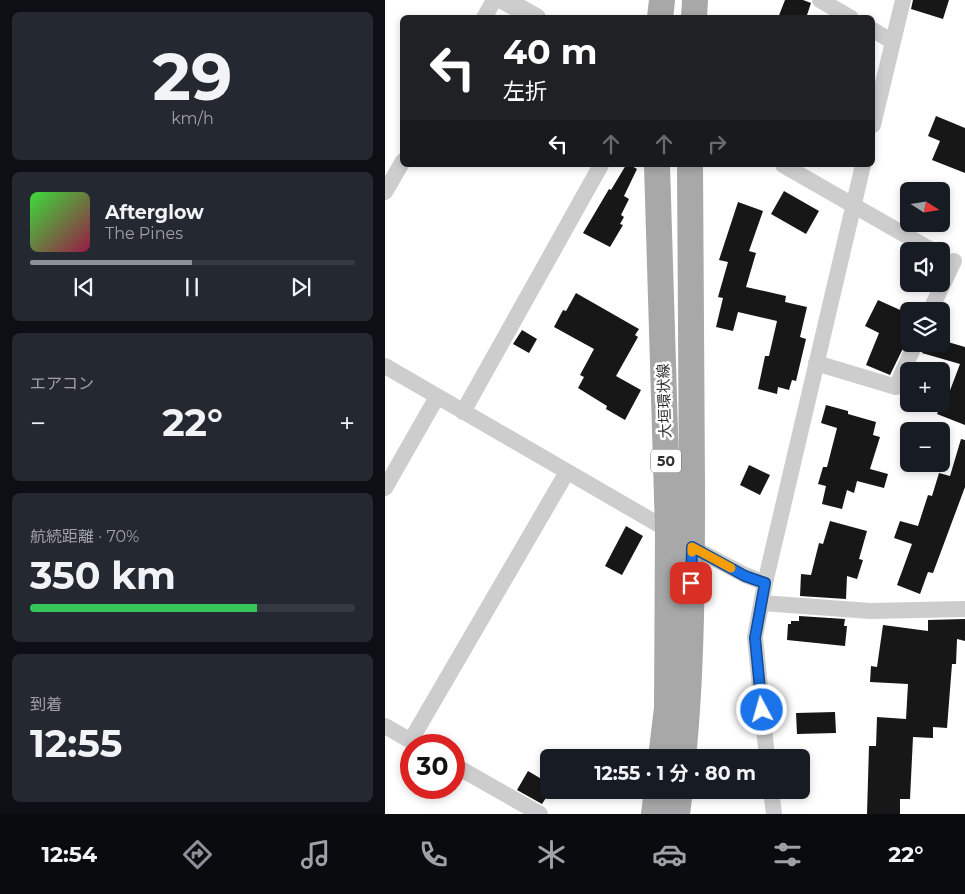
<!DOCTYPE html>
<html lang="ja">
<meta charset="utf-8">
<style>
body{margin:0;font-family:Montserrat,"Noto Sans JP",sans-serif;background:#242831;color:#f1f3f6;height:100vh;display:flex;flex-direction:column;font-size:19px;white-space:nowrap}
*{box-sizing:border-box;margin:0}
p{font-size:16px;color:#9ea1a6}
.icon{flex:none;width:28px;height:28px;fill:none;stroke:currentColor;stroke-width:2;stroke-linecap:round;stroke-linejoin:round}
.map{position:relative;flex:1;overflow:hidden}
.drawer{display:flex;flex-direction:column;gap:12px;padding:12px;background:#0d0f14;width:385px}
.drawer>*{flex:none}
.top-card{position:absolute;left:15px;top:15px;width:475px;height:152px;border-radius:8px;box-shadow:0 2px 8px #0003;background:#202124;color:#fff;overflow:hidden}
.needle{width:32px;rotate:102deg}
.buttons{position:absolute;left:515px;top:182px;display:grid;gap:10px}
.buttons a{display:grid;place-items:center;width:50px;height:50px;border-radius:8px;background:#171b24;box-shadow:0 2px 8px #0003;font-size:25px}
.speed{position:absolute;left:15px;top:734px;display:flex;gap:10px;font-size:25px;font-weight:700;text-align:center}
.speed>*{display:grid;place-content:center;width:65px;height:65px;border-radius:50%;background:#171b24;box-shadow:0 2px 8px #0003;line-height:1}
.speed .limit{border:8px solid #d22;background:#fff;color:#111}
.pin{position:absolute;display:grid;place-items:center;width:42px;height:42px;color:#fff;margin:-21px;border-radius:10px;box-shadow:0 2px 8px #0006}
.me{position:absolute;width:55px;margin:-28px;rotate:354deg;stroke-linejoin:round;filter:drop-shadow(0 0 4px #0008)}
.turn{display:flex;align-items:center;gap:18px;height:105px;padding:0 20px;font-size:22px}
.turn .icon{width:65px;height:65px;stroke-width:2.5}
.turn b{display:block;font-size:35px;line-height:42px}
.lanes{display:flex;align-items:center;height:48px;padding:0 20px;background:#0003;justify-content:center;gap:25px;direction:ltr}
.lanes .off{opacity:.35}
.big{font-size:38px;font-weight:700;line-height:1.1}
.drawer .card{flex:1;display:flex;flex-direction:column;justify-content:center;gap:8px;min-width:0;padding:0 18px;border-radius:8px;background:#242831}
.drawer .dial{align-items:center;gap:0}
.dial b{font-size:65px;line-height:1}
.song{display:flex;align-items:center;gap:15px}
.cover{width:60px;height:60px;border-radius:8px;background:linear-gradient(135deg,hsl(120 70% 55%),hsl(340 70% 35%))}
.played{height:5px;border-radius:2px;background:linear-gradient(90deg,#8c9099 50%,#363941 50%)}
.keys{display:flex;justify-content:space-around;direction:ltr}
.heat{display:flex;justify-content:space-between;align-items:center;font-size:28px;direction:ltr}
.charge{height:8px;border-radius:4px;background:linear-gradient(90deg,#34c759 70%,#363941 0)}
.trip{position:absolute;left:155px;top:749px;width:270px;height:50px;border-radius:8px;background:#171b24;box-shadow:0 2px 8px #0003;font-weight:700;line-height:50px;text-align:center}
.tab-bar{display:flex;height:80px;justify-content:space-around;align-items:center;background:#090b0e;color:#9ea1a6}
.tab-bar .icon{width:35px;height:35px}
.tab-bar .on{color:#8c9099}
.tab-bar b{font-size:22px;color:#f1f3f6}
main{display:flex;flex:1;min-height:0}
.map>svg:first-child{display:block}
.building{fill:#171717}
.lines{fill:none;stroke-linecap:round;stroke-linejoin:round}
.minor{stroke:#cdcdcd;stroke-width:16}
.tertiary{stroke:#cdcdcd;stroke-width:20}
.primary{stroke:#a8a8a8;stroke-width:26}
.route-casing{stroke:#114b97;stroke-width:12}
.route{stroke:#1a73e8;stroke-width:9}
.slow{stroke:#f59e0b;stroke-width:9}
.labels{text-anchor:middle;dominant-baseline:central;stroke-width:5;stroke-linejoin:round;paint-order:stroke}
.shield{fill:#fff;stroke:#6e6e6e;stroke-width:1}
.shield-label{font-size:14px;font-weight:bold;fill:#303030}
.street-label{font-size:15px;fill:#303030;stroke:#fff}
</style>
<main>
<section class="drawer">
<div class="card dial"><b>29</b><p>km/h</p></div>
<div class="card">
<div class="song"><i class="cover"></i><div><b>Afterglow</b><p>The Pines</p></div></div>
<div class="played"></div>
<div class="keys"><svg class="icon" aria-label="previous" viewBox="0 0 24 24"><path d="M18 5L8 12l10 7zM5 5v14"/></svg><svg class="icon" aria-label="pause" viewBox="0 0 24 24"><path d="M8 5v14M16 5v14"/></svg><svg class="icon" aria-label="next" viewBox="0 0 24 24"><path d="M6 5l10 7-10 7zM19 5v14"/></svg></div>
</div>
<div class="card"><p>エアコン</p>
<div class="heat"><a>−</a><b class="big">22°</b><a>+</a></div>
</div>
<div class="card"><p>航続距離 · 70%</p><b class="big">350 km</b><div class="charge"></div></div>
<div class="card"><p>到着</p><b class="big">12:55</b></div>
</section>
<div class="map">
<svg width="580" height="814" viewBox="0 0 580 814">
<rect width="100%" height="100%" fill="#fff"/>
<path class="building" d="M400 0H418L426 3 421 18H393Z
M528 0H564L558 19 526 9Z
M551 116 580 128V173L547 160 555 141 543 136Z
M241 165H245L252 169 239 196 244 199 236 215 239 217 235 224 238 225 225 247 198 233 224 189 226 190Z
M399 191 434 211 421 234 386 214Z
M353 202 378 211 364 251 371 253 361 287 401 296 400 302 422 307 415 337 421 339 411 381 407 380 404 390 393 387 392 394 373 389 380 356H384L392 321 353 312 348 331 331 327 338 298 333 297 343 262 334 260Z
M191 293 254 329 250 335 253 337 231 376 256 390 240 420 221 409 222 406 193 388 199 377 195 375 209 349 169 327 178 310 181 311Z
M493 300 524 314V336L505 375 481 365 494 333 480 326Z
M137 330 152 339 144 353 128 344Z
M556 340 580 347V425L552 414 558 400 561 401 575 364 537 353 540 344H556Z
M441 405 463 411V414L491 422 488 435 495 437 485 469 503 474 499 488 472 481 469 493 462 490 457 509 437 504 441 486 433 484 438 467H442L452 428 436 423Z
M576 439 580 440V487L548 573 543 572 535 594 512 585 527 544 509 538 515 521 533 526 543 495 547 496 554 473 565 476Z
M364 465 385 475 375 495 355 485Z
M445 521 482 531 474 559 478 560 472 579 462 576 461 599 415 596 416 574 426 575 434 543 438 544Z
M241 526 258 536 237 575 220 566Z
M414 616 460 619 459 626H462L460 646 402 640 403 624H406V621H414Z
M580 619V641L572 639 571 664H567L562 728 548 727V738L528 737 525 799H515V814H482L484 746H491L492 717 521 719 523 684 485 682 486 666 492 667 498 625 543 631V620Z
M450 712 451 733 412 734 411 713Z
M143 771 160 781 159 783 164 785V790H166L157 804 132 790Z"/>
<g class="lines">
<path class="minor" d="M435 0 466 18
M99 18 109 0
M488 30 508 42
M488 125 518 0
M398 165 548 251
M0 192 18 161
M545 311 569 261
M431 363 511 387 530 344
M0 366 283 530
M78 412 216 165
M0 488 52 397
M307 547 360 575 380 583
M377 603 485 611 580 609
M0 726 33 745
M26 740 182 472
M382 758 370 637 380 583 478 165
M69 765 155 814
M386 790 389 814"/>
<path class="tertiary" d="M119 0 151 18"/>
<path class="primary" d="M275 18 277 0
M309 18 310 0
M272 165 283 530 282 708 276 758
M298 758C307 668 307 576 307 486 307 379 306 272 305 165
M269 814 272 790
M292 814 295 790"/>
</g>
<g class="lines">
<defs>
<path id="route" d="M306 583 307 547 360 576 380 583 370 638 377 710"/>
</defs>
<use href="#route" class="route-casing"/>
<use href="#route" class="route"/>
<path class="slow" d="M307 552V547L346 568"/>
</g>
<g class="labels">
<rect class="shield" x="266" y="449.5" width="30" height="23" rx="4"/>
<g class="shield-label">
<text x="281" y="461">50</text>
</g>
<g class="street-label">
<text transform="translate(279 401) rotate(-92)">大垣環状線</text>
</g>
</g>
</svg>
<div class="buttons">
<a><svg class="needle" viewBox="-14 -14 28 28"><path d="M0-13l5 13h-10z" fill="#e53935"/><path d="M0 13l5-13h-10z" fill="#9ea1a6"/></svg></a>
<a><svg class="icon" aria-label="sound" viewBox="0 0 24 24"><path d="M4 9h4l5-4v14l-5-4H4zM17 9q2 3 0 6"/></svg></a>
<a><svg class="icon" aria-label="layers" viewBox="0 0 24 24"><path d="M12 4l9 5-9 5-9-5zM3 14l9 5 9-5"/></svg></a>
<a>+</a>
<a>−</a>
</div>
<div class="speed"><div class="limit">30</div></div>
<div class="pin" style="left:306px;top:583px;background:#d93025"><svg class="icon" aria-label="arrive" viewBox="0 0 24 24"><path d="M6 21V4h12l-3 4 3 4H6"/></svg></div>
<svg class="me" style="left:377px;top:710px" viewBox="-20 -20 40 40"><circle r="17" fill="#1a73e8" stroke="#fff" stroke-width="3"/><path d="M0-11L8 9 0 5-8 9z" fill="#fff"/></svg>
<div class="trip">12:55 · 1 分 · 80 m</div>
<div class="top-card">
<div class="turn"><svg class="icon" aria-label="left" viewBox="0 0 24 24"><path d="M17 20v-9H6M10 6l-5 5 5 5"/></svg><div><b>40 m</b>左折</div></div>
<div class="lanes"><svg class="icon" aria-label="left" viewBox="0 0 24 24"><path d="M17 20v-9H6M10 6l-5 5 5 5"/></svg><svg class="icon off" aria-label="ahead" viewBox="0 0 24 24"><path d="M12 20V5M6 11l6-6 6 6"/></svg><svg class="icon off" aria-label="ahead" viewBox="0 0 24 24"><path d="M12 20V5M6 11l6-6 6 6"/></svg><svg class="icon off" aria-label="right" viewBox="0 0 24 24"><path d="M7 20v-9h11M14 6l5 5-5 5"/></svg></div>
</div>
</div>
</main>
<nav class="tab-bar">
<b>12:54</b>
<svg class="icon on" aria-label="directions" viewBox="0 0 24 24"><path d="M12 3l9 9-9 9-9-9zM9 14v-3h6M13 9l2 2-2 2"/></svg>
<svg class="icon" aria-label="music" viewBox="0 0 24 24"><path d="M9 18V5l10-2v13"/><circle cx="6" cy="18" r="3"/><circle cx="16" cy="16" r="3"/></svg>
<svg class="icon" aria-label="phone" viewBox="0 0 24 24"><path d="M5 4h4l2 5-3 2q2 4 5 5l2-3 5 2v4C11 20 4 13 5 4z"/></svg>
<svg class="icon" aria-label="climate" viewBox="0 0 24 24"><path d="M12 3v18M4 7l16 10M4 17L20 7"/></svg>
<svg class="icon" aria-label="car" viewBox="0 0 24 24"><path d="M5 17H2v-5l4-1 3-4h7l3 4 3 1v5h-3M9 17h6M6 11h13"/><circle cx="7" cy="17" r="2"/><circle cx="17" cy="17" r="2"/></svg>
<svg class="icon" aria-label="filters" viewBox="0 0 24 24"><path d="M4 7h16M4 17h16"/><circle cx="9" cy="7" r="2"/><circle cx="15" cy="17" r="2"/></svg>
<b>22°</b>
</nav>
